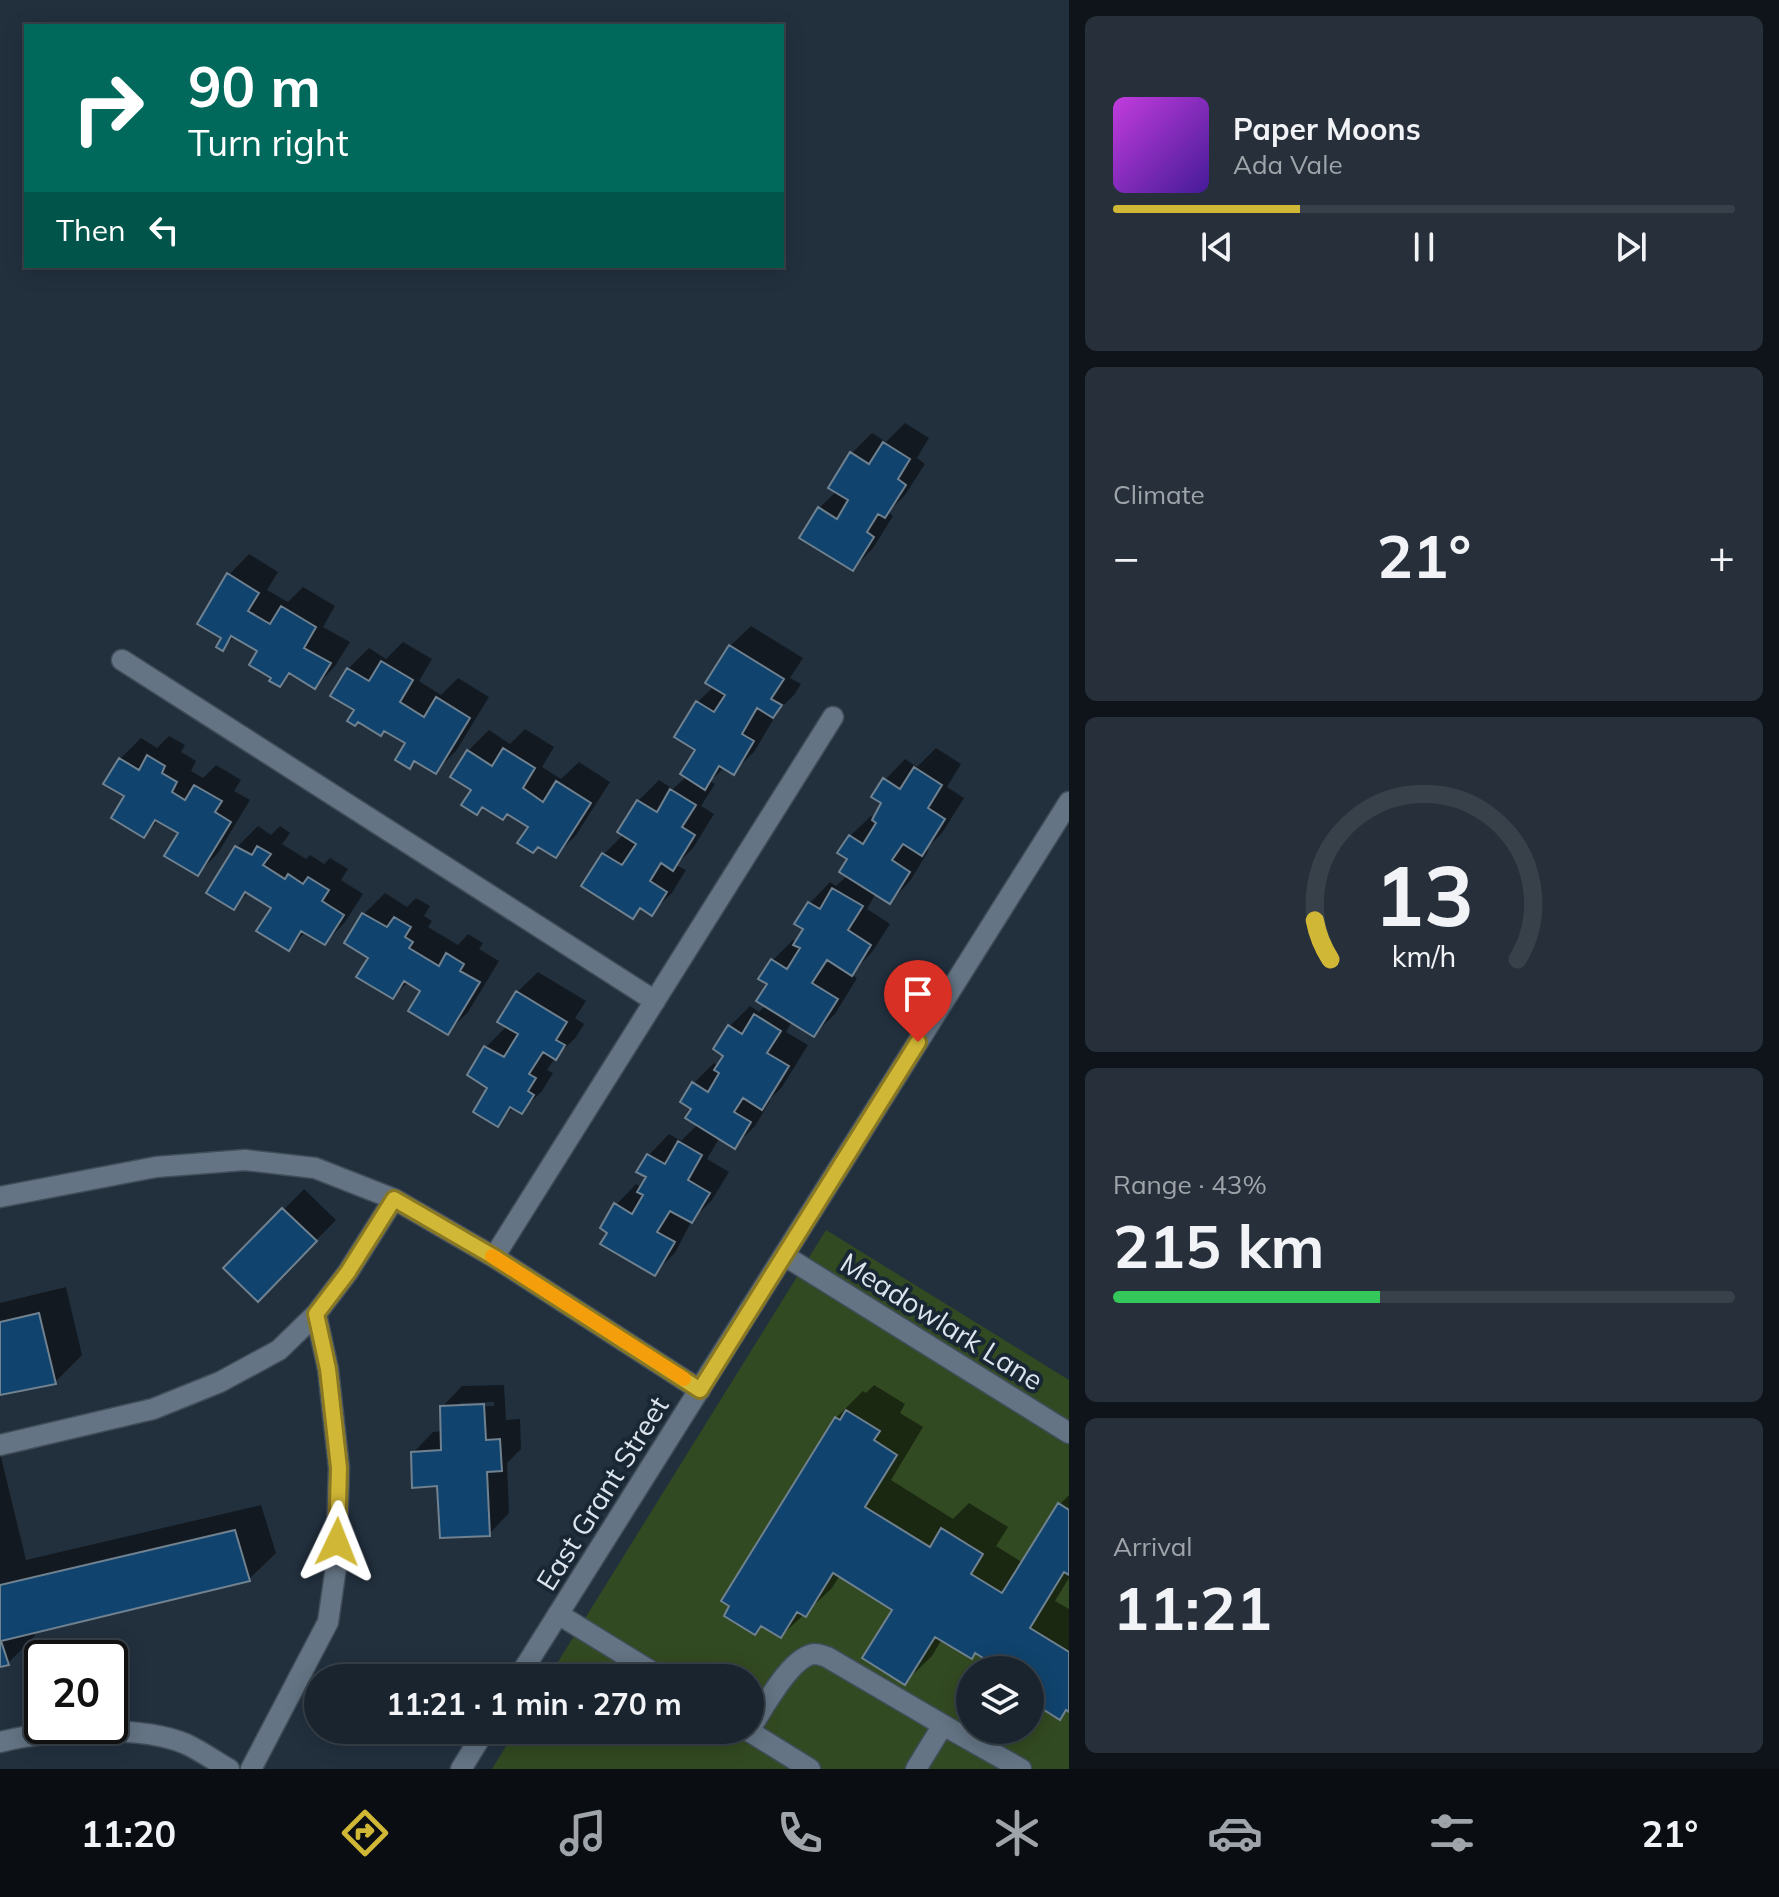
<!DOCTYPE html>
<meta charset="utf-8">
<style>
body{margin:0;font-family:Mulish,sans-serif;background:#27303a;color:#f1f3f6;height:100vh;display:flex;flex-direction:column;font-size:30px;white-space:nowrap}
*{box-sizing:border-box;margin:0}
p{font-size:26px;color:#9fa4aa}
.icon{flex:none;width:44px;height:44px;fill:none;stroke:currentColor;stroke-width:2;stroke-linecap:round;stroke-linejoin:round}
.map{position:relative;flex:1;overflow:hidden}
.panel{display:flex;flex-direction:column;gap:16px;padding:16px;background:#0e1419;width:710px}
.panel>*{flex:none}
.guide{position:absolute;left:24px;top:24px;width:760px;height:244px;border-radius:0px;box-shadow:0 4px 20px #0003,0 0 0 2px #38414a;background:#00695c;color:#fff;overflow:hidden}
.tools{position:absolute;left:956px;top:1656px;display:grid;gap:16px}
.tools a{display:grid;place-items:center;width:88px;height:88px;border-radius:50%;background:#1a242e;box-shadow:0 4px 20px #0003,0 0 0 2px #38414a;font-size:40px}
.speed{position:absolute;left:24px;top:1640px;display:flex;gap:16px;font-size:40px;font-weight:700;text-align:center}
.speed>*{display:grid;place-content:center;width:104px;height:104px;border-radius:50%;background:#1a242e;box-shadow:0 4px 20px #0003,0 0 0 2px #38414a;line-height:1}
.speed .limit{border:4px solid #111;border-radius:12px;background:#fff;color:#111}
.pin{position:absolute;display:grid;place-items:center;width:68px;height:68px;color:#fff;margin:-82px -34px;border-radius:50% 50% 50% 0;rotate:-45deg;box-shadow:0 0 8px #0007}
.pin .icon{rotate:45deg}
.me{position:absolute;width:88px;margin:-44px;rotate:2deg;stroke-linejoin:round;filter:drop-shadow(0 0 6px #0008)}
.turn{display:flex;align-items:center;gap:28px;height:168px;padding:0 32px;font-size:36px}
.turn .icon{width:104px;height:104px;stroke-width:2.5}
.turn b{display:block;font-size:56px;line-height:68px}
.then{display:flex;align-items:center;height:76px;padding:0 32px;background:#0003;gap:16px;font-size:30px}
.big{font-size:60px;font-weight:700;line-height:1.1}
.panel .tile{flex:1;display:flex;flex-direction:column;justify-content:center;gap:12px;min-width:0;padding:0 28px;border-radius:12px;background:#27303a}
.panel .dial{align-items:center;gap:0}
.dial svg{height:208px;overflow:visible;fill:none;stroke:#38414a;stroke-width:7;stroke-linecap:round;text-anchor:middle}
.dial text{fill:#f1f3f6;stroke:none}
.song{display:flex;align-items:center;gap:24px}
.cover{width:96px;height:96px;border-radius:12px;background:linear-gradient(135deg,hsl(290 70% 55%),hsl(260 70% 35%))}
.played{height:8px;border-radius:4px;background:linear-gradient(90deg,#d1b736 30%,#38414a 30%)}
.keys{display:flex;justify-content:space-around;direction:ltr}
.heat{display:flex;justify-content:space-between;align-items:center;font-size:44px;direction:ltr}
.charge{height:12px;border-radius:6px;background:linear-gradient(90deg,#34c759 43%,#38414a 0)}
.trip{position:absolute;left:304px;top:1664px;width:460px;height:80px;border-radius:40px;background:#1a242e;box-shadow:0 4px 20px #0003,0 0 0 2px #38414a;font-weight:700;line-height:80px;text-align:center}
.dock{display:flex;height:128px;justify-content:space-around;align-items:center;background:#0a0e12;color:#9fa4aa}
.dock .icon{width:56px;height:56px}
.dock .current{color:#d1b736}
.dock b{font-size:36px;color:#f1f3f6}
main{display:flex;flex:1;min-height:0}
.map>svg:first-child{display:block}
.green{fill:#324a21;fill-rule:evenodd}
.shadow{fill:#0007;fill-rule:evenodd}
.building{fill:#10446e;stroke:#708190;stroke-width:2}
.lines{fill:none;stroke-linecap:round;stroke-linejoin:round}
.minor-casing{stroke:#414d59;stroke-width:23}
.minor{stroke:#647484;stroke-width:20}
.route-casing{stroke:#887723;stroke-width:20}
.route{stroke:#d1b736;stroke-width:14}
.slow{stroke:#f59e0b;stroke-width:14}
.labels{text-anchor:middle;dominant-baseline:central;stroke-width:8;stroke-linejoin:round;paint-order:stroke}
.street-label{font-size:28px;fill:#dce5ee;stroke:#192633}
</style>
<main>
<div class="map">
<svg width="1069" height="1769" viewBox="0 0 1069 1769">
<rect width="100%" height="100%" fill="#22303e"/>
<path class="green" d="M826 1230 1069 1380V1769H492L516 1730H750V1678H548ZM970 1670H1030V1730H970Z"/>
<path class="shadow" d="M905 423 929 438 917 458 925 464 905 495 888 512 893 516 873 548 853 569 819 508 837 491 851 454 872 433 886 442Z
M249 554 278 572 267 590 288 602 303 587 335 606 323 627 350 642 335 666 315 687 292 673 280 685 259 651 235 636 223 648 229 575Z
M751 626 803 658 790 678 801 684 794 695 771 718 773 720 754 752 733 772 725 767 710 781 715 784 701 806 714 814 693 848 676 865 686 870 672 893 651 913 642 907 633 916 604 854 624 834 620 831 638 801 659 780 673 789 687 776 697 750 676 737 698 702 714 686 730 646Z
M403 642 432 659 419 681 441 695 458 678 489 697 456 751 435 772 416 760 409 766 408 743 333 695 348 669 369 648 386 659Z
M525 729 554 747 542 767 561 779 579 762 610 782 576 835 555 856 531 826 474 789 468 751 489 730 510 744Z
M169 736 185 745 181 752 196 761 191 771 203 778 216 765 241 780 234 791 250 800 218 853 198 873 180 833 159 820 144 835 127 796 120 759 141 738 157 748Z
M936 748 961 764 947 787 964 798 942 833 926 849 929 850 910 881 890 902 876 893 867 909 890 924 872 952 851 974 857 978 835 1014 814 1034 792 1021 786 1032 808 1045 782 1087 769 1100 770 1101 755 1126 735 1146 720 1137 707 1159 729 1172 712 1200 692 1220 675 1253 654 1273 610 1232 616 1205 636 1184 642 1188 649 1176 639 1171 649 1155 669 1134 681 1141 698 1124 694 1108V1083L714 1063 719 1066 726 1055 730 1026 750 1006 759 1012 766 1005 769 984 761 979 773 960 793 940 797 942 806 929 797 923 810 903 830 882 836 886 848 875 850 836 871 816 875 818 884 803 885 780 905 759 917 767Z
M258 826 271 835 280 826 290 833 282 844 306 859 310 855 324 864 330 858 348 869 341 880 363 894 345 922 325 943 306 931 289 949 273 907 249 892 234 907 209 892 237 847Z
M385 893 407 907 416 898 430 906 424 916 432 921 428 927 458 945 468 934 483 943 479 949 499 961 468 1012 448 1032 423 990 408 982 393 997 371 957 347 942 364 914Z
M538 972 586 1001 575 1018 584 1024 576 1037 555 1058 547 1070 553 1073 542 1091 522 1111 514 1107 497 1124 490 1087 470 1075 486 1047 508 1025 517 992Z
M304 1189 336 1220 258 1299 226 1268Z
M66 1287 82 1355 55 1382 0 1393V1303Z
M504 1385 506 1420 520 1419 521 1449 507 1463 509 1513 489 1534 439 1484 413 1453 433 1432 443 1431 442 1407 462 1386ZM494 1402V1406L460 1407V1403Z
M874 1385 905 1404 900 1413 923 1427 891 1480 953 1519 969 1503 1008 1527 996 1546 1023 1563 1060 1504 1069 1495V1578L1055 1601 1069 1609V1710L1060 1717 1030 1698V1670H1006L976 1652 942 1639 932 1656 905 1682 895 1609 840 1575 832 1588 781 1636 763 1625 755 1633 836 1418 863 1391 866 1393Z
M0 1453 26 1560 261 1505 276 1553 249 1579 33 1631 35 1636 8 1663 0 1665Z"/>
<path class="building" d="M883 442 910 459 898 479 906 485 885 518 878 514 867 532 874 537 853 571 799 538 818 507 837 519 848 500 828 488 850 452 869 464Z
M227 573 259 593 248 611 270 624 281 606 316 627 304 648 331 663 315 689 289 673 280 687 269 681 271 678 249 665 257 651 231 636 223 651 216 647 221 638 197 624Z
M729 645 784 679 771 699 782 705 773 718 757 708 742 734 754 741 734 775 719 766 705 790 680 774 695 750 674 737 696 701 714 712 725 695 705 683Z
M381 661 413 680 400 702 424 717 436 697 470 718 436 774 414 761 410 769 395 760 405 743 384 731 381 736 358 722 355 726 347 721 354 710 330 696 347 668 369 681Z
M503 748 535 768 523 788 543 802 556 781 591 803 556 858 538 847 533 853 517 843 528 827 507 814 503 820 482 807 477 815 461 805 471 790 450 777 467 750 492 766Z
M147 755 165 766 162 773 177 782 172 792 185 800 194 785 222 801 215 812 231 822 198 876 164 856 178 833 155 820 144 838 111 818 124 796 103 784 119 758 139 770Z
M914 767 942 785 928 808 945 819 922 856 903 844 892 860 910 872 890 904 839 872 847 859 837 853 849 835 863 844 876 823 872 820 881 803 871 797 883 778 900 789Z
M670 789 696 805 682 827 695 835 673 871 661 863 650 881 667 892 652 916 640 908 633 919 581 886 602 853 622 865 636 844 617 832 637 800 657 812Z
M235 846 252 855 257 846 271 854 263 865 285 879 288 874 303 884 308 877 329 890 322 901 344 915 325 945 301 931 289 951 256 931 271 908 245 892 234 910 206 893Z
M832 888 863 906 848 930 871 945 852 976 827 960 812 983 838 999 814 1037 756 1001 767 984 758 979 771 959 787 969 800 948 793 945 803 929 794 924 808 902 820 909Z
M362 913 387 927 394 917 411 927 405 937 413 942 409 948 439 966 446 953 464 964 460 971 480 982 448 1035 408 1011 420 991 404 981 393 999 356 977 368 958 344 943Z
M516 991 567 1022 556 1040 565 1045 556 1060 543 1052 529 1074 536 1078 528 1091 534 1095 522 1114 510 1107 498 1127 473 1112 487 1088 467 1075 484 1046 504 1057 518 1034 497 1022Z
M754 1014 781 1031 767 1053 789 1066 762 1110 743 1098 734 1112 751 1122 735 1149 685 1118 691 1109 680 1102 692 1082 708 1092 719 1073 714 1070 723 1056 713 1049 728 1025 742 1034Z
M678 1141 702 1155 688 1180 710 1193 692 1223 670 1211 657 1232 675 1242 655 1276 600 1244 607 1233 600 1228 614 1203 632 1214 643 1195 637 1192 646 1177 636 1172 647 1154 665 1164Z
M282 1208 317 1241 258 1302 223 1268Z
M39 1313 56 1384 0 1395V1322Z
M484 1404 486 1440 500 1439 502 1471 487 1472 490 1536 440 1538 437 1486 412 1488 411 1452 441 1450 440 1406Z
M846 1410 880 1431 874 1440 897 1455 865 1507 930 1547 941 1528 983 1554 971 1574 1002 1593 1058 1503 1069 1510V1575L1064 1572 1030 1628 1069 1652V1712L1066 1710 1060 1720 1030 1701V1670H1002L975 1653 972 1659 935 1637 905 1685 862 1658 892 1610 833 1573 806 1617 797 1612 781 1638 761 1626 755 1635 724 1616 729 1606 721 1601 835 1417 840 1420Z
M235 1530 250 1581 1 1641 9 1665 0 1667V1585Z"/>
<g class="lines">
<defs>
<path id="minor" d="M122 660 655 1001
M0 1197 156 1167 245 1160 315 1168 394 1199 494 1257
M785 1256 1069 1433
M700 1390 494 1257 833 717
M0 1445 153 1409 220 1382 279 1350 316 1314 348 1272 394 1199
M558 1614 662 1678
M518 1678 1069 802
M750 1729C762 1711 791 1655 815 1654 819 1654 823 1656 827 1657L943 1725
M747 1730 810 1769
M0 1742C48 1730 140 1724 186 1744 201 1751 215 1761 229 1769
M251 1769 328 1622 336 1567 339 1468 328 1369 316 1314
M461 1769 485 1730
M916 1769 943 1725 1021 1769"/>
</defs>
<use href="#minor" class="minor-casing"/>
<use href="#minor" class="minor"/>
</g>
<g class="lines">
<defs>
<path id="route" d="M337 1542 339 1468 328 1369 316 1314 348 1272 394 1199 494 1257 700 1390 918 1042"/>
</defs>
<use href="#route" class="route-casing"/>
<use href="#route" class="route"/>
<path class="slow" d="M492 1256 684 1379"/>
</g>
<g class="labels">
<g class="street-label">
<text transform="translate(942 1321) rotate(32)">Meadowlark Lane</text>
<text transform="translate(602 1493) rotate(-58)">East Grant Street</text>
</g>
</g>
</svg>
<div class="tools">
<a><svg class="icon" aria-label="layers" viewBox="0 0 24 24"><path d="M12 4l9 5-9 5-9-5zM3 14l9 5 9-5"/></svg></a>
</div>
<div class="speed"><div class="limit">20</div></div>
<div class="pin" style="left:918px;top:1042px;background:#d93025"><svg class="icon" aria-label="arrive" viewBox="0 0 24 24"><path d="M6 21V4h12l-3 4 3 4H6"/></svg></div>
<svg class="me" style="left:337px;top:1542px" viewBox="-20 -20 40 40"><path d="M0-17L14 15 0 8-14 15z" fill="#d1b736" stroke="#fff" stroke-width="4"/></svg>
<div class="trip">11:21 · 1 min · 270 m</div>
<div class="guide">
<div class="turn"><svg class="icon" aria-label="right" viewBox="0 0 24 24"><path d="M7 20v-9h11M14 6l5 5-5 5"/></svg><div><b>90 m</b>Turn right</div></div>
<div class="then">Then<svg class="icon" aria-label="left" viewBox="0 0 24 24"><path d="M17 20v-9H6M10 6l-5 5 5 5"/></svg></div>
</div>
</div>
<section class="panel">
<div class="tile">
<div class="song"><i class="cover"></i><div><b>Paper Moons</b><p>Ada Vale</p></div></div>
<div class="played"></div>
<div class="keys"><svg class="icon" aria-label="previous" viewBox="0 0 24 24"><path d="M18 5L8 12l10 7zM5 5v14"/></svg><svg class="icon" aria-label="pause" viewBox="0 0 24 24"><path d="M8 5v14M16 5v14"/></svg><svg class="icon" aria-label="next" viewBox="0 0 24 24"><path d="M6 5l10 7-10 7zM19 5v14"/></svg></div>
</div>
<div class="tile"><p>Climate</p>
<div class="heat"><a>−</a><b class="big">21°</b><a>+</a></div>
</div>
<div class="tile dial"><svg viewBox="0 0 100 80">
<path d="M14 69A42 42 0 1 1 86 69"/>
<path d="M14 69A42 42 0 0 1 8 54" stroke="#d1b736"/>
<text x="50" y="56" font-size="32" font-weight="700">13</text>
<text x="50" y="72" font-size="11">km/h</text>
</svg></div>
<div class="tile"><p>Range · 43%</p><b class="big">215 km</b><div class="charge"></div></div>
<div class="tile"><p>Arrival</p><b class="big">11:21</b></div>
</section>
</main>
<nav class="dock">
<b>11:20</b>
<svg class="icon current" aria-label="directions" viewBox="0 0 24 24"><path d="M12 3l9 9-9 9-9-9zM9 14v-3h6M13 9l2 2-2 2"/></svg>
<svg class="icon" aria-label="music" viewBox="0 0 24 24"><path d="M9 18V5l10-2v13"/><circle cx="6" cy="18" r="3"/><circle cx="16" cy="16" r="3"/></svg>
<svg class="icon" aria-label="phone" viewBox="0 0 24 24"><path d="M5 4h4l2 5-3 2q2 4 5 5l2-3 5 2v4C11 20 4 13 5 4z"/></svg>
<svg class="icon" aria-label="climate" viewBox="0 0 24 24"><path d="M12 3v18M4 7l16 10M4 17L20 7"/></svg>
<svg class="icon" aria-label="car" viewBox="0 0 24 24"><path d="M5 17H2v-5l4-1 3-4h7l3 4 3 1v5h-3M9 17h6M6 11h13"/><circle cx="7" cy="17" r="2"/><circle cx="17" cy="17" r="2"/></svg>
<svg class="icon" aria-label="filters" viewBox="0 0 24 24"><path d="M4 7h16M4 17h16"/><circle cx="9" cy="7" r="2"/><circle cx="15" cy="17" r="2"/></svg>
<b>21°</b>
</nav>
